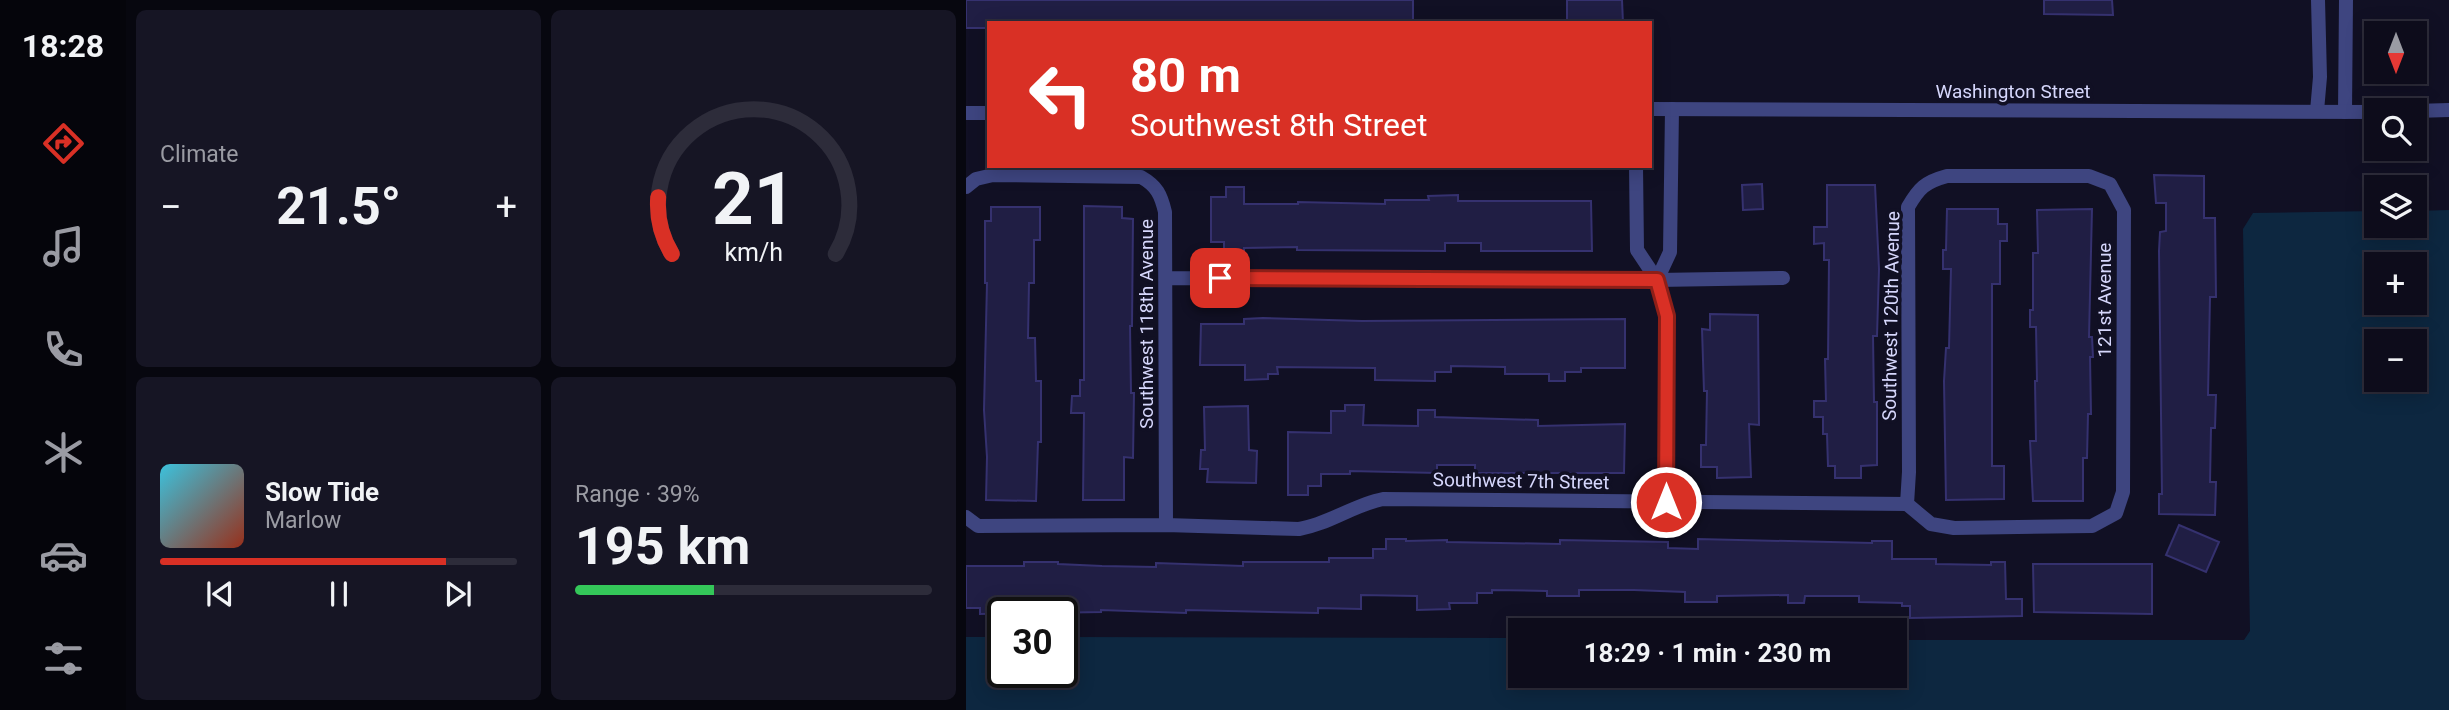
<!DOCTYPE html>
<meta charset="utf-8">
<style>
body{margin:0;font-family:Roboto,sans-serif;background:#161524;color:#f1f3f6;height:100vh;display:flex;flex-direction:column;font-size:26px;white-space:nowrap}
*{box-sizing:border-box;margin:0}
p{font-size:23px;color:#9a9ba3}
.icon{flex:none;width:38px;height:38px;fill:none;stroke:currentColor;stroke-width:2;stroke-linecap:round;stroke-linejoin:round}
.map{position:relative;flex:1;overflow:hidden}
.side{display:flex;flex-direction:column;gap:10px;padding:10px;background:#07070f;width:840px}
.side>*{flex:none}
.banner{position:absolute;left:21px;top:21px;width:665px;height:147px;border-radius:0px;box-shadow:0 4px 18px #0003,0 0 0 2px #2d2c3a;background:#d93025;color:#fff;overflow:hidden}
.needle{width:46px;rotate:180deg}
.tools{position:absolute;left:1398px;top:21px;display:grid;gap:14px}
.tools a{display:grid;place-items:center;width:63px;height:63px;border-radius:0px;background:#0d0c1b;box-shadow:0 4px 18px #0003,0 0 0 2px #2d2c3a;font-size:35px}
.speed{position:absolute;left:21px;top:597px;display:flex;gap:14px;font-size:35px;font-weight:700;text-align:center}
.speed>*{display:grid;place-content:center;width:91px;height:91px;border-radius:50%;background:#0d0c1b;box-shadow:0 4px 18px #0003,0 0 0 2px #2d2c3a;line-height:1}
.speed .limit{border:4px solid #111;border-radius:10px;background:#fff;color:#111}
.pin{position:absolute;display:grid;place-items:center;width:60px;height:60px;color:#fff;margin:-30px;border-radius:14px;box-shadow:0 4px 10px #0006}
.me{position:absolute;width:77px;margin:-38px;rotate:0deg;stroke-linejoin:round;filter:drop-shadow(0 0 5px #0008)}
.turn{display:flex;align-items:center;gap:24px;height:147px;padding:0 28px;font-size:32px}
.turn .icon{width:91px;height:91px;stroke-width:2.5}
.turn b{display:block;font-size:49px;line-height:60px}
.big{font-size:52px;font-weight:700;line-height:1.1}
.side .widget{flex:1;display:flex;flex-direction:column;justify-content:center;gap:10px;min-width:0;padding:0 24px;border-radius:10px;background:#161524}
.side .dial{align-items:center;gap:0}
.dial svg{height:182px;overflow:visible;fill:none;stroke:#2d2c3a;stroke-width:7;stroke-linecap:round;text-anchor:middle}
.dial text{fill:#f1f3f6;stroke:none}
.song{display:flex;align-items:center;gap:21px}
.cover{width:84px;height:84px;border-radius:10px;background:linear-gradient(135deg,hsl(190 70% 55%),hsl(10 70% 35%))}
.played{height:7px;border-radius:4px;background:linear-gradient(90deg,#d93025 80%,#2d2c3a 80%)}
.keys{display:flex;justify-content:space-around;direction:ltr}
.heat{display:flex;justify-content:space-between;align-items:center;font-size:38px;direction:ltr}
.charge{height:10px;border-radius:5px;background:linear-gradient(90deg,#34c759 39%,#2d2c3a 0)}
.side .tiles{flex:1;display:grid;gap:10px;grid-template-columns:repeat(2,1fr)}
.trip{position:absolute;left:542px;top:618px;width:399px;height:70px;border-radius:0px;background:#0d0c1b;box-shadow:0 4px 18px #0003,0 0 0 2px #2d2c3a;font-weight:700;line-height:70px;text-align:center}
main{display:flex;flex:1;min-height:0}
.tab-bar{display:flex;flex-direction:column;width:126px;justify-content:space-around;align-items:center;background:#05050b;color:#9a9ba3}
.tab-bar .icon{width:49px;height:49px}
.tab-bar .active{color:#d93025}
.tab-bar b{font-size:32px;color:#f1f3f6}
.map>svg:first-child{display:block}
.water{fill:#0d2740;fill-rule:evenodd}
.building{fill:#201e44;stroke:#35316f;stroke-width:2}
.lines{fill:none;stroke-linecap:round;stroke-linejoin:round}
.minor{stroke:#3e4580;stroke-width:14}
.tertiary{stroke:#3e4580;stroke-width:14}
.route-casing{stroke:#8d1f18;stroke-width:18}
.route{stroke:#d93025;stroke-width:12}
.labels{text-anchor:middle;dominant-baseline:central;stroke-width:7;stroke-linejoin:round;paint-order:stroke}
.street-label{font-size:19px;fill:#d6d7fc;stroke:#111024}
</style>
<main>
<nav class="tab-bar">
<b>18:28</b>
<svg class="icon active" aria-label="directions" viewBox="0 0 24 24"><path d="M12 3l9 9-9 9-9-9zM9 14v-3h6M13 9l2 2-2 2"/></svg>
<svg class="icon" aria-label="music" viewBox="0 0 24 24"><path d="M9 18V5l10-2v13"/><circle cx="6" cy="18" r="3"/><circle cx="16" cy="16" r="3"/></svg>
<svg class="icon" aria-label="phone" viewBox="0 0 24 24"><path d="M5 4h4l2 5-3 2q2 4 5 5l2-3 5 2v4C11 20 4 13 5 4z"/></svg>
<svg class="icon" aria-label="climate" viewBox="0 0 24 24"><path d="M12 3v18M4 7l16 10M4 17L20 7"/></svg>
<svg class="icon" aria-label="car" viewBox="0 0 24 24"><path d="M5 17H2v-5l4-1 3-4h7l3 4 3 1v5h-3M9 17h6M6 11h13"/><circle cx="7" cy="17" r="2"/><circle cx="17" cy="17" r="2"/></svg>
<svg class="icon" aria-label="filters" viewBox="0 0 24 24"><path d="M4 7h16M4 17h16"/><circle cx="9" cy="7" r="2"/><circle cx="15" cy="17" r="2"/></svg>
</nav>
<section class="side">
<div class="tiles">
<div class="widget"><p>Climate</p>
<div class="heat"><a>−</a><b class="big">21.5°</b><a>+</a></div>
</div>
<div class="widget dial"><svg viewBox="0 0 100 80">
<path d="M14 69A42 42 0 1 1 86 69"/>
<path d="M14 69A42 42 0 0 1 8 44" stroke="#d93025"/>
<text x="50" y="56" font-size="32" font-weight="700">21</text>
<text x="50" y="72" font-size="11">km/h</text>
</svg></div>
<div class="widget">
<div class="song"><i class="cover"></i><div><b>Slow Tide</b><p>Marlow</p></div></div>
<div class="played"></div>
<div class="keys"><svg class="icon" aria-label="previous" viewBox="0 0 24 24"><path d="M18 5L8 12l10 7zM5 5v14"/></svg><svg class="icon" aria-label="pause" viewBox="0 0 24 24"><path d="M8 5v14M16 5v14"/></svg><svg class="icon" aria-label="next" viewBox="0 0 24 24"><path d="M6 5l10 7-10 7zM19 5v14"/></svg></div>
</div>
<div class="widget"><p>Range · 39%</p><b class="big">195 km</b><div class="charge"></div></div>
</div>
</section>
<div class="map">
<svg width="1483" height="710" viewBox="0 0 1483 710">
<rect width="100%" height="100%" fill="#111024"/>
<path class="water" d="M1483 210V710H0V637H37V672H96V637L555 638V676H929V640H1278L1284 631 1277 229 1287 213 1410 211V226H1449V211ZM1410 264H1449V303H1410ZM1410 341H1449V380H1410Z"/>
<path class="building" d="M0 0H447V23H23V28H0Z
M601 0H656L657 23H601Z
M1078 0H1146L1147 15 1078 14Z
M1188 175 1238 176V218H1249L1250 297H1244L1242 395H1250L1249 428H1245L1244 482H1250L1249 515 1193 514V494H1196L1193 251 1194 232 1200 231V203H1190Z
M796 184 797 209 777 210 776 185Z
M861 185H909L913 269 911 336H907L908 402H911V465L895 466V478H869V466H862L861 434H857V417H848V401H860L859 359H862L863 260H858V243L848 244V227H861Z
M260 187H278V204H332V202L419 204V200H463L462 196 492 195V201H625L626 251H515V243H479V251L331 250V247L278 248V251H258V242H245V197H260Z
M118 206 156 207V218L167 219 166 326H164L165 393H168L167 458 158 457V500H117L118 413H105L106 396H114V380H118Z
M25 207H74V240H68V283H63L62 338H69L70 381H75V442H72L70 501 20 500 21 457 18 410 21 283H19V221H25Z
M981 209H1032V224H1041V241H1034V284H1026V466H1038V499L980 500 978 381 980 348H983L985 269H977V250H980Z
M1126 209 1123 337H1126L1127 357H1124L1125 414H1122L1121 458H1117V501H1067L1064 441H1070L1069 381H1071L1070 327H1064V310H1067V253H1072L1071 210Z
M744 314 792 315 793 425 783 424 785 477 751 478V467H735V445H740L741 391H738L736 329 744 330Z
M297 318 396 321 659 319V368H615V372H599V381H583V374H539V367L485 366V372H469V381L409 380V368L311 367 312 374H302V379L279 380V365H234L235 324H278V319Z
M379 405H398L397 425 452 426V410H469V417L572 420V426L659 424 658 473H509V465H471V473L384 471V474H355V486H342V495H322V432L365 433V411H379Z
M282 406 283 450 291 451 290 483 241 482 242 469H234L235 450H239L238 407Z
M1213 525 1253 542 1240 572 1200 555Z
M420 539H440V541L481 540V542L594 544V540L702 542V548L732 549V539L906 543V541H926V559H970V564L1025 565V562H1039L1040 599H1056V616L944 618V606H936V603L893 602V596H839L838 603H822V595L751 596V602H719V592L668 590H613V596H581V591L526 590V593H511V603H483L484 609 451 610V596L395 595V609L352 608V613L220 610V613L135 610V612L14 614V608H0V566H58V562H92V564L136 566 190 567V563L277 566V562H363V558H407V549H420Z
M1067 564H1186V614L1068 612Z"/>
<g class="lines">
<path class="minor" d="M1351 111 1354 77 1352 0
M1379 112 1380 0
M670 166 671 250 691 280 701 316 700 502
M0 187 10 179 27 175 175 177C191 186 195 195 199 212L200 525
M200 278 691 280 817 278
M691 280 704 252 706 109
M0 517 12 526 200 525 333 529C363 524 387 505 417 499L941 504 965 524 988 528 1126 526 1150 513 1157 492 1158 210 1144 184 1123 176H981C959 182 953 188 942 207L943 472 941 504"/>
<path class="tertiary" d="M684 109 1410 112
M1449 111 1483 110
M0 113H23"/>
</g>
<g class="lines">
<defs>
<path id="route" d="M254 278 691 280 701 316 700 502"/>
</defs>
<use href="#route" class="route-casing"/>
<use href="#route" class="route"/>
</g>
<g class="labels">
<g class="street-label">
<text x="1047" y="91">Washington Street</text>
<text transform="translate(1138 300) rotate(-90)">121st Avenue</text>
<text transform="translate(925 316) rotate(-89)">Southwest 120th Avenue</text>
<text transform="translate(180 324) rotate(-90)">Southwest 118th Avenue</text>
<text transform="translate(555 481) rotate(1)">Southwest 7th Street</text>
</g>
</g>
</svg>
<div class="tools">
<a><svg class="needle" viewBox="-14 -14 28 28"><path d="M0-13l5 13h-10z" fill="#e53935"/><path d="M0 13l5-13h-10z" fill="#9a9ba3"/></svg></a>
<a><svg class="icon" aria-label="search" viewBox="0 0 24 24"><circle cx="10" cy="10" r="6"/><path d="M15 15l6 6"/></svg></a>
<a><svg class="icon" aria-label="layers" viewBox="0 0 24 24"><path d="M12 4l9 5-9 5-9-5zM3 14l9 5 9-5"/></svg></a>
<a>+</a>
<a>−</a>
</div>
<div class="speed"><div class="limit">30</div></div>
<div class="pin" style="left:254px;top:278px;background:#d93025"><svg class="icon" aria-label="arrive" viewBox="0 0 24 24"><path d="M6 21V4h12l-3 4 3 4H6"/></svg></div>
<svg class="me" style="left:700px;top:502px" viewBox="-20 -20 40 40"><circle r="17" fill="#d93025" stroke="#fff" stroke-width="3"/><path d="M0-11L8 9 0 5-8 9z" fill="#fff"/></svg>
<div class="trip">18:29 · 1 min · 230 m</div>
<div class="banner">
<div class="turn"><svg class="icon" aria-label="left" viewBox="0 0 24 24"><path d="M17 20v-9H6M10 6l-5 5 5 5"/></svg><div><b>80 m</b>Southwest 8th Street</div></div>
</div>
</div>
</main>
